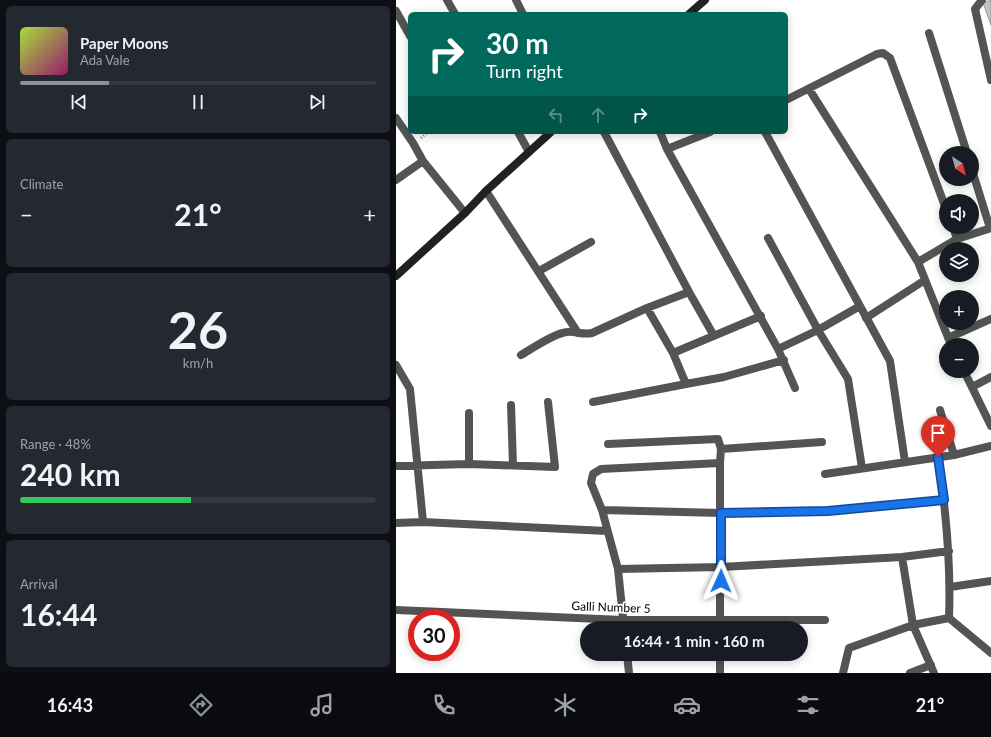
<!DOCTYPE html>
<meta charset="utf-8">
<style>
body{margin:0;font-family:Lato,sans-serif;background:#242831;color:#f1f3f6;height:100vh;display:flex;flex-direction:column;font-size:15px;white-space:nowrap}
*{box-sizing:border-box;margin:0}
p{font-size:13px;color:#9ea1a6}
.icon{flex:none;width:22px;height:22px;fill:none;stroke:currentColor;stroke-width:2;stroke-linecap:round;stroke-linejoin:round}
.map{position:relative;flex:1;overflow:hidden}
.details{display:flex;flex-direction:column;gap:6px;padding:6px;background:#0d0f14;width:396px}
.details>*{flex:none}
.top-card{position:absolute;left:12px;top:12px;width:380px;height:122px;border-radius:6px;box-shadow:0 2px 10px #0003;background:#00695c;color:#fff;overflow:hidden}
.needle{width:26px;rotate:144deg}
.controls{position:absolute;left:543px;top:146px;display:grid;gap:8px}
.controls a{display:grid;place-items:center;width:40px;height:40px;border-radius:50%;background:#171b24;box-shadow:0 2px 10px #0003;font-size:20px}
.speed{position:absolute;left:12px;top:609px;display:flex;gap:8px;font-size:20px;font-weight:700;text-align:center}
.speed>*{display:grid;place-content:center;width:52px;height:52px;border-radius:50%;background:#171b24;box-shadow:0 2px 10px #0003;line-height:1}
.speed .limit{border:6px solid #d22;background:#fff;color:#111}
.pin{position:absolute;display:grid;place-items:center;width:34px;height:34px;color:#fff;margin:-41px -17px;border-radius:50% 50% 50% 0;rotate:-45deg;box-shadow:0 0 4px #0007}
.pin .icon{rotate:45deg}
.me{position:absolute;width:44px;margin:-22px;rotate:1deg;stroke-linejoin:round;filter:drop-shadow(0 0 3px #0008)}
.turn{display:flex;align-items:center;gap:14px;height:84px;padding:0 12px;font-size:18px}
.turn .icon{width:52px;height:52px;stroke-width:2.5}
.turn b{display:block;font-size:28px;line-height:34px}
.lanes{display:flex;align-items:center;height:38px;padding:0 12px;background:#0003;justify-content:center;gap:20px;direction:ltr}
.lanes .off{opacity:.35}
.big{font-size:30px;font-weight:700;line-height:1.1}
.details .tile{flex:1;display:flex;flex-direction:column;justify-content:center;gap:6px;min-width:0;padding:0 14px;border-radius:6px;background:#242831}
.details .dial{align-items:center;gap:0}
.dial b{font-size:52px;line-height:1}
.song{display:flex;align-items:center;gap:12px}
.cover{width:48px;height:48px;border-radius:6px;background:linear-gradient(135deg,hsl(80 70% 55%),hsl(320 70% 35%))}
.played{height:4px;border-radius:2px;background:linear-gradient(90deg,#8c9099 25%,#363941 25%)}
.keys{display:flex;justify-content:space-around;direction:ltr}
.heat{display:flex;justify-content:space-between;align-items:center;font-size:22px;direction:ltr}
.charge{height:6px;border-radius:3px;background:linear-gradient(90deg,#34c759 48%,#363941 0)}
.trip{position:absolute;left:184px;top:621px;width:228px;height:40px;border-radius:20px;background:#171b24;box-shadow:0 2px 10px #0003;font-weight:700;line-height:40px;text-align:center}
.tab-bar{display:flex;height:64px;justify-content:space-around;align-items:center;background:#090b0e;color:#9ea1a6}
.tab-bar .icon{width:28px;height:28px}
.tab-bar .selected{color:#8c9099}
.tab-bar b{font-size:18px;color:#f1f3f6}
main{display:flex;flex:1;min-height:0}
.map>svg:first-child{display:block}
.building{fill:#c4c4c4;stroke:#989898}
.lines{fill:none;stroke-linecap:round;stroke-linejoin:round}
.path{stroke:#767676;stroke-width:2.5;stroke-dasharray:1 2;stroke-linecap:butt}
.street{stroke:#545454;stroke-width:8}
.secondary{stroke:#212121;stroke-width:8}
.route-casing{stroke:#114b97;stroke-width:10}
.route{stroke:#1a73e8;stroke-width:7}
.labels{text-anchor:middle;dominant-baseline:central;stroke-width:3.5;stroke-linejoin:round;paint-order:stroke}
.street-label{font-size:12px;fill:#000;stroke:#fff}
</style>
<main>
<section class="details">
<div class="tile">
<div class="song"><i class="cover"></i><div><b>Paper Moons</b><p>Ada Vale</p></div></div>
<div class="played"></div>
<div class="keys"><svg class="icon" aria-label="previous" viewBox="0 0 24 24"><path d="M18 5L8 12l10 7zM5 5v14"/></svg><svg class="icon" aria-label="pause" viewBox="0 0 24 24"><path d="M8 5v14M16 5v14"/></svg><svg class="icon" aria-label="next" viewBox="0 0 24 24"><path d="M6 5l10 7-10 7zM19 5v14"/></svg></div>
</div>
<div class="tile"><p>Climate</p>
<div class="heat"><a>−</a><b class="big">21°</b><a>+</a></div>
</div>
<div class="tile dial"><b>26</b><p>km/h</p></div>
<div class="tile"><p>Range · 48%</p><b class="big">240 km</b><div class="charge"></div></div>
<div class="tile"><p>Arrival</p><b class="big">16:44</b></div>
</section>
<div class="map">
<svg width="595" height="673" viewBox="0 0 595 673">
<rect width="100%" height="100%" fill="#fff"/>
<path class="building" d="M595 0V25L587 3Z"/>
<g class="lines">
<path class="path" d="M25 138 32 132"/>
<path class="street" d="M51 0 59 14
M120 0 127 14
M586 0 579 9 595 80
M0 11 14 36
M533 33 571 153
M413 89 522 262 555 345
M390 100 481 54 487 53 494 58 550 209
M0 118 17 143 27 161 69 213
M122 132 133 152
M264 132 271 149 382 349 399 388
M369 132 494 361 509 462
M271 149 314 132
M576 170 594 228
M0 180 27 161
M90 191 182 333
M557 227 561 239
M372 238 422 330 452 379 466 468
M522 262 561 239 595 228
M143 271 195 242
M293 292 318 336
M251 308 277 353 290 384 328 377 388 360
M470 318 529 280
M552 338 595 319
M382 349 422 330 464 306
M277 353 365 316
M125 355C137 348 159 333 171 332 179 331 187 335 196 333L251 308 293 292 208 132
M0 365 14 389 27 522
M568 371 595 426
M576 387 595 377
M197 402 290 384
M115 405 117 465
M544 410 558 455
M212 444 322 439 325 449 324 463V628
M325 449 426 442
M542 457C550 510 555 564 553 618L595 653
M73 464V413
M0 466 73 464 159 467 152 402
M429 474 558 455 595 446
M206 510 325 513 432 511 548 500
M0 523 27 522 211 531
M506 557 517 625 538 673
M222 569 325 567 506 557 553 551
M554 587 595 581
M0 610 227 620H429
M228 628 222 569 206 510 195 483 197 474 205 469 324 463
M231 654 233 673
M324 673V654
M447 673 453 648 517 625 553 618
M514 673 535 665"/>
<path class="secondary" d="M293 14 309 0
M0 276 69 213 90 191 155 132"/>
</g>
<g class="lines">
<defs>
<path id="route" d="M325 581V513L432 511 548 500 542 457"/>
</defs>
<use href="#route" class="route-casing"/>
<use href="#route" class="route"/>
</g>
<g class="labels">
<g class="street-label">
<text transform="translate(215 607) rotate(2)">Galli Number 5</text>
</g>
</g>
</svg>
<div class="controls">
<a><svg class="needle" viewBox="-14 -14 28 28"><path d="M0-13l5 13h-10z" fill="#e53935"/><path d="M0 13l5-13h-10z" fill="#9ea1a6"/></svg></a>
<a><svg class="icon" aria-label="sound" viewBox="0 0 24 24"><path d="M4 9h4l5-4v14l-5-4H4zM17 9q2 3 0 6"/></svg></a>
<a><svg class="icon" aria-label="layers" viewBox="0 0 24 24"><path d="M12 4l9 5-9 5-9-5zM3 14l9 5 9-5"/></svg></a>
<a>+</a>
<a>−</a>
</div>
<div class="speed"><div class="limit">30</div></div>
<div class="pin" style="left:542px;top:457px;background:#d93025"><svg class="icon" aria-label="arrive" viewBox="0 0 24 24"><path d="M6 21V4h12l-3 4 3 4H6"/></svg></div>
<svg class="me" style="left:325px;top:581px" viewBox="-20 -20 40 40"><path d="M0-17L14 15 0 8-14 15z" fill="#1a73e8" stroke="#fff" stroke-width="4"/></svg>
<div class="trip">16:44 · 1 min · 160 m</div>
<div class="top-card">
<div class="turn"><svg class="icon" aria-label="right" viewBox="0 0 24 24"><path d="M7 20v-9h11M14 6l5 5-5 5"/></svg><div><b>30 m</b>Turn right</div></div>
<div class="lanes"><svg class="icon off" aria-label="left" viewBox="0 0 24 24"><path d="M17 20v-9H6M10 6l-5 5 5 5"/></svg><svg class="icon off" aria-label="ahead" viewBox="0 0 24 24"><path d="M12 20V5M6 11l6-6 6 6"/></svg><svg class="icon" aria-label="right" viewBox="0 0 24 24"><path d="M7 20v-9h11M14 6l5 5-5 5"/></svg></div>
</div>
</div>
</main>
<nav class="tab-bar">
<b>16:43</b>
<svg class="icon selected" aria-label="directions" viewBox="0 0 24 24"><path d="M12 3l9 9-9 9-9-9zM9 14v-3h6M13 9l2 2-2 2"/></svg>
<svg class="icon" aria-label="music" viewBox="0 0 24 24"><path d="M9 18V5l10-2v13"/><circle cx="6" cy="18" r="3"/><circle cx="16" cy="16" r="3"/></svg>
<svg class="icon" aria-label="phone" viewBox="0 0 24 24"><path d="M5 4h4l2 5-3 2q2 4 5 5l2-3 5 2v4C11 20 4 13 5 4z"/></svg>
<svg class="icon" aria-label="climate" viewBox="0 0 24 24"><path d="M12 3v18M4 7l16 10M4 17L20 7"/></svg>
<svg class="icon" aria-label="car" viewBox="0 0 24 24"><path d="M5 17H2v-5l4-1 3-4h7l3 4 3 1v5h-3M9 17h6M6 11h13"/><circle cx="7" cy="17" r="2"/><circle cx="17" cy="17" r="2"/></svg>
<svg class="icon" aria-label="filters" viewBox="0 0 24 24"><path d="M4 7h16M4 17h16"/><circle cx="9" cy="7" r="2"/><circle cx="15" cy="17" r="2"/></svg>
<b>21°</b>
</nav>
